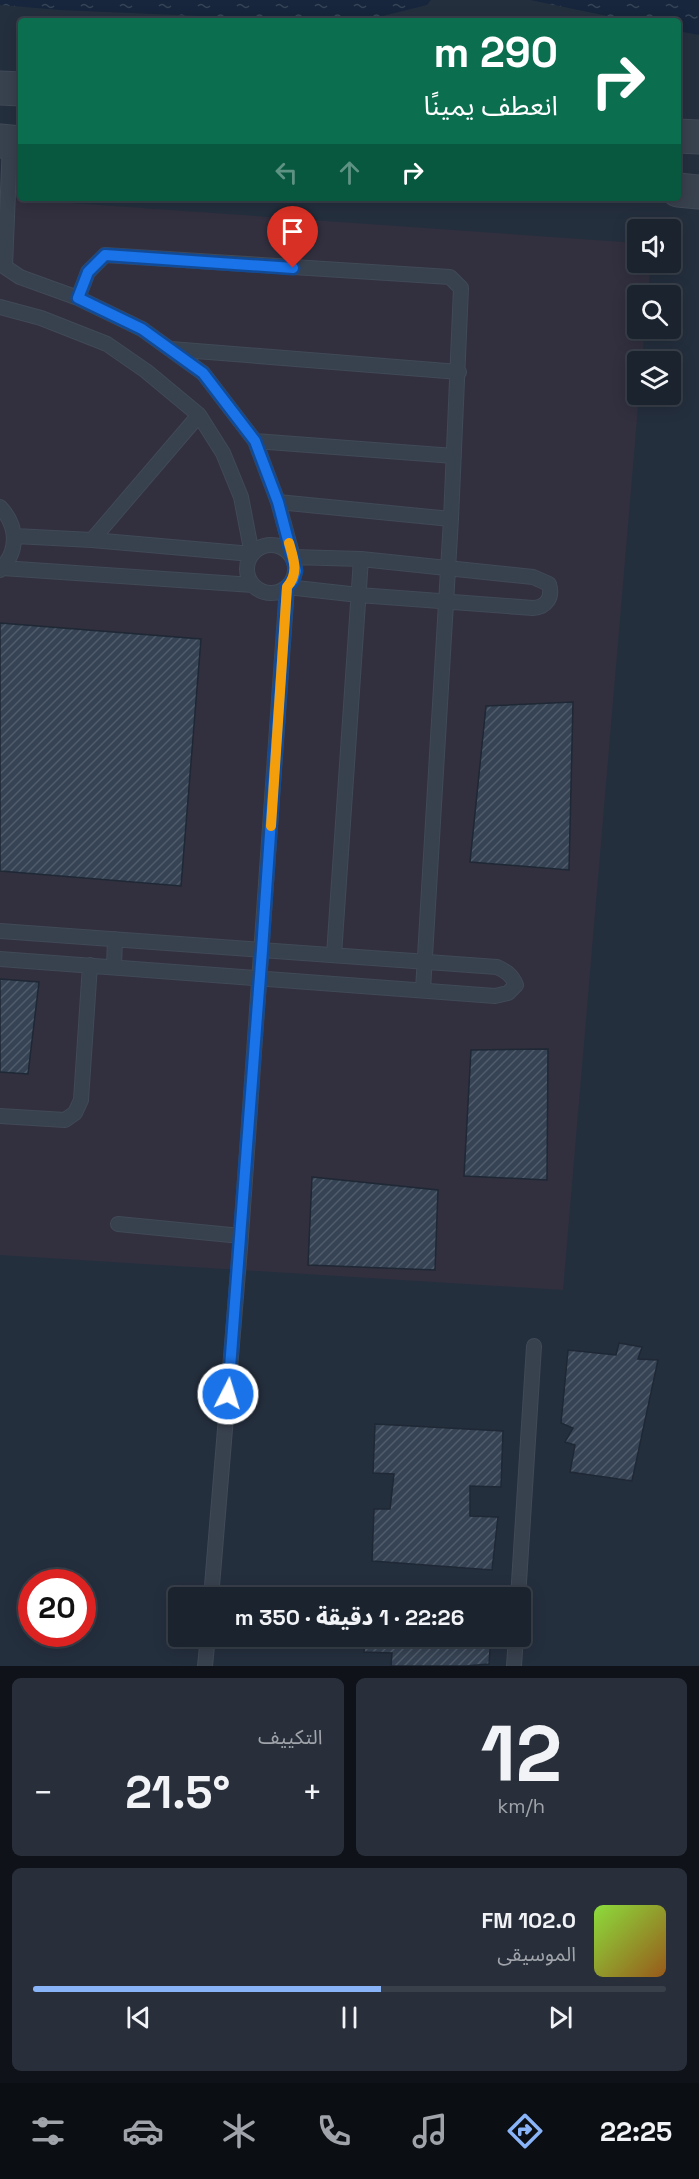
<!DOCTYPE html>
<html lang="ar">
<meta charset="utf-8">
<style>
body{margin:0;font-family:"Space Grotesk","Noto Sans Arabic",sans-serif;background:#282f3a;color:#f1f3f6;direction:rtl;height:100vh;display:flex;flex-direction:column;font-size:22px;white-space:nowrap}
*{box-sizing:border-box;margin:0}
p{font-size:20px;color:#a0a4aa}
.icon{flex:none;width:33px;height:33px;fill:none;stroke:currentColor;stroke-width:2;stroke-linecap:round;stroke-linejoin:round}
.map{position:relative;height:1666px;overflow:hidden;direction:ltr}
.side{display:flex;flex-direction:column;gap:12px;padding:12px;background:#0f1319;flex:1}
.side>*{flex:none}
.guide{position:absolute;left:18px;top:18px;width:663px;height:183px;border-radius:6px;box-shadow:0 3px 15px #0003,0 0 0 2px #39404a;direction:rtl;background:#0b6e4f;color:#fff;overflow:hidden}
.buttons{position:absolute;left:627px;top:219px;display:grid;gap:12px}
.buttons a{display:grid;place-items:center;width:54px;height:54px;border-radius:6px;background:#1b232e;box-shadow:0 3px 15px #0003,0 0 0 2px #39404a;font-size:30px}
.speed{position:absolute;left:18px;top:1569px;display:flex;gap:12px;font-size:30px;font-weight:700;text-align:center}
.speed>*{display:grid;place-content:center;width:78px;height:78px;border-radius:50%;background:#1b232e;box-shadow:0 3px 15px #0003,0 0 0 2px #39404a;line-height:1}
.speed .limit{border:9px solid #d22;background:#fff;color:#111}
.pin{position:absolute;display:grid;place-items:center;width:51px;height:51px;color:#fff;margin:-62px -26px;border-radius:50% 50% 50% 0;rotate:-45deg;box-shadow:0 0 6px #0007}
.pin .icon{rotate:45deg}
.me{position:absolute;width:66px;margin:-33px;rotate:5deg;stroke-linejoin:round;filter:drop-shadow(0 0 4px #0008)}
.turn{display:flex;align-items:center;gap:21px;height:126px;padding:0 24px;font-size:27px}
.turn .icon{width:78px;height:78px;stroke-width:2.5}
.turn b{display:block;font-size:42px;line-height:51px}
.lanes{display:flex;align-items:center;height:57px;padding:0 24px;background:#0003;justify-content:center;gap:30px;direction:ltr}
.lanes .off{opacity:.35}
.big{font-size:45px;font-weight:800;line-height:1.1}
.side .tile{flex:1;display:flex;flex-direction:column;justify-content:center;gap:9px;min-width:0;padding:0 21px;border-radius:9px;background:#282f3a}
.side .dial{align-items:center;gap:0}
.dial b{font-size:78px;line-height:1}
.song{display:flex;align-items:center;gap:18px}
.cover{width:72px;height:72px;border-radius:9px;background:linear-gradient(135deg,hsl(90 70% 55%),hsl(30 70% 35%))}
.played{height:6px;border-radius:3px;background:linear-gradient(90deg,#8ab4f8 55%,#39404a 55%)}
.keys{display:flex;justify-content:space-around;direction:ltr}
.heat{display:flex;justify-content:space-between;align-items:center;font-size:33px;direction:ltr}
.side .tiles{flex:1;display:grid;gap:12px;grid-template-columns:1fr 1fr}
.tile:last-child{grid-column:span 2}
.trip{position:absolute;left:168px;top:1587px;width:363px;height:60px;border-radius:6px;background:#1b232e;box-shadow:0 3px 15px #0003,0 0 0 2px #39404a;font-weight:800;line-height:60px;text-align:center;direction:rtl}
.menu{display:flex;height:96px;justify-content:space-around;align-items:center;background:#0b0e12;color:#a0a4aa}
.menu .icon{width:42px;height:42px}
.menu .selected{color:#8ab4f8}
.menu b{font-size:27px;color:#f1f3f6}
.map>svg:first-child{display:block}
.medical{fill:#32303f}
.water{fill:url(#water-ripples)}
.building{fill:url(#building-hatch);stroke:#1f2835;stroke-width:1.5}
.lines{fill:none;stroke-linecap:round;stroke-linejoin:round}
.service-casing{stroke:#414a57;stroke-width:16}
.tertiary-casing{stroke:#414a57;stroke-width:35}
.service{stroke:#38414e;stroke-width:14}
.tertiary{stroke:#38414e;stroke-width:33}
.route-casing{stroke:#114b97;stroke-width:15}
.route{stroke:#1a73e8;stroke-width:10}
.slow{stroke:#f59e0b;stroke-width:10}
</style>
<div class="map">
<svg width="699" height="1666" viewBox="0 0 699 1666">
<defs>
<pattern id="water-ripples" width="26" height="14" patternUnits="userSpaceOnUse" patternTransform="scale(1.5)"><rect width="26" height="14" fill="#17263c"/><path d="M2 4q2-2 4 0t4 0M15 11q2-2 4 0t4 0" fill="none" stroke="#364457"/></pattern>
<pattern id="building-hatch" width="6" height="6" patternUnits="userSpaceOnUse" patternTransform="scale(1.5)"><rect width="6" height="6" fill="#364354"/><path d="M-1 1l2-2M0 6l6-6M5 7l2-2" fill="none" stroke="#515c6b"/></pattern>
</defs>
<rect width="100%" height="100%" fill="#242f3e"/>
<path class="medical" d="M0 198 637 243 638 262 651 263 648 295 638 296V328L645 329 642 361 638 362V394L639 395 563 1290 0 1255Z"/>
<path class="water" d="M0 0H431L427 5 363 21H310L60 10 0 5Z
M530 0H699V35L678 31V21H631Z"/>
<path class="building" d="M0 623 201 639 181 886 0 871Z
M573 702 569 870 470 862 486 706Z
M0 979 39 982 28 1074 0 1072Z
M548 1049 547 1180 464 1176 471 1050Z
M312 1177 438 1190 435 1270 308 1265Z
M619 1343 642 1347 638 1359 658 1360 632 1481 570 1472 575 1445 565 1442 573 1428 561 1423 568 1350 616 1355Z
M375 1424 503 1431 501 1487 470 1486V1516L498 1517 492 1570 372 1561 374 1509H390L394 1474 373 1473Z
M365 1636H491L489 1664 466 1666H391L392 1653 364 1652Z"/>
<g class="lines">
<defs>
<path id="service" d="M10 142 5 267 20 277 78 298 142 329 203 373 255 441 278 502 293 557 361 559 533 577 549 584C553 597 547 607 533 608L359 595 287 587 241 1236 118 1224
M78 298 88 272 105 255 450 277 461 288 451 519 423 990
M0 307 41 318 107 344 146 371 199 415 223 453 241 497 252 554 92 540 15 536
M171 349 459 372
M255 441 454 456
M278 502 451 519
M0 507C18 526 19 551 0 570
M92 540 199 415
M247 569a24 24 0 1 1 48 0a24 24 0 1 1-48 0Z
M2 568 253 585
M0 931 497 967C506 971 512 975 516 985L508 993 495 996 0 959
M334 955 361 559
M114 967 115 939
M0 1116 65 1120 75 1113 81 1100 90 965
M211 1598 241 1236
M518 1598 534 1346
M205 1666 208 1636
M514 1666 516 1636"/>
<path id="tertiary" d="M0 88 21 89
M678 136 699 137
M0 141 21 143
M678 190 699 192"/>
</defs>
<use href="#service" class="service-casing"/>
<use href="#tertiary" class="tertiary-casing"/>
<use href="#service" class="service"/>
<use href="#tertiary" class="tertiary"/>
</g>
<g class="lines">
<defs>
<path id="route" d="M228 1394 262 950 287 587 293 580 296 571 278 502 255 441 203 373 142 329 78 298 88 272 105 255 293 268"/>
</defs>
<use href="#route" class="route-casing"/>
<use href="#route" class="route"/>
<path class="slow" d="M271 826 287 587C299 573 294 560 289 543"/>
</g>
</svg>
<div class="buttons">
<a><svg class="icon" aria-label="sound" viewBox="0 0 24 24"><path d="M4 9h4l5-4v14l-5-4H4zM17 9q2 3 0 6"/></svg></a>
<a><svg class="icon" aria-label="search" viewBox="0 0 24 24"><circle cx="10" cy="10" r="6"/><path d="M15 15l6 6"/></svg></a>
<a><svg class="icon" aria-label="layers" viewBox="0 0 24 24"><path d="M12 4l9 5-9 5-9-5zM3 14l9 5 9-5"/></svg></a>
</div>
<div class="speed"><div class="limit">20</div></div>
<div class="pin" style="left:293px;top:268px;background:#d93025"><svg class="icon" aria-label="arrive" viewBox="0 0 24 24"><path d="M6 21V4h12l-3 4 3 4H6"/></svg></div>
<svg class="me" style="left:228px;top:1394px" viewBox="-20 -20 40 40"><circle r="17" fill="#1a73e8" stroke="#fff" stroke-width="3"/><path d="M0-11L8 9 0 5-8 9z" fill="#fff"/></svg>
<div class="trip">22:26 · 1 دقيقة · 350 m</div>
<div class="guide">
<div class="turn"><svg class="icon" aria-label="right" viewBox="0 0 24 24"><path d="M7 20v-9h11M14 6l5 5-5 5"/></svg><div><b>290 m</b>انعطف يمينًا</div></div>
<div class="lanes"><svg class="icon off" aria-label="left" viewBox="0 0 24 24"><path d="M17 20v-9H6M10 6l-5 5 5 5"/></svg><svg class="icon off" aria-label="ahead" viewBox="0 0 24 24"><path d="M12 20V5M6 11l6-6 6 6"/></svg><svg class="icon" aria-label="right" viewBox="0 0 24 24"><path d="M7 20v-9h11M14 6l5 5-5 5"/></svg></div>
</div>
</div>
<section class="side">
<div class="tiles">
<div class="tile dial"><b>12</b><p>km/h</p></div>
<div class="tile"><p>التكييف</p>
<div class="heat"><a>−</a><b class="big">21.5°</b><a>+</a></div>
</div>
<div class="tile">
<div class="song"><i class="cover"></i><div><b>102.0 FM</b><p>الموسيقى</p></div></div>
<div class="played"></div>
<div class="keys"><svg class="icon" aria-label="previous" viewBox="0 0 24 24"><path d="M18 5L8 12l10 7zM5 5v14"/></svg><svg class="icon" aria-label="pause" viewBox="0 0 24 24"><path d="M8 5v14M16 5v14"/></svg><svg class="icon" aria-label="next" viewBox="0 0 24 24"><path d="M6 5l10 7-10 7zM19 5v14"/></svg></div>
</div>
</div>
</section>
<nav class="menu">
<b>22:25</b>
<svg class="icon selected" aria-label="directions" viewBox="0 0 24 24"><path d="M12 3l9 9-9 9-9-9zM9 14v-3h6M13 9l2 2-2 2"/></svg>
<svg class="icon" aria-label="music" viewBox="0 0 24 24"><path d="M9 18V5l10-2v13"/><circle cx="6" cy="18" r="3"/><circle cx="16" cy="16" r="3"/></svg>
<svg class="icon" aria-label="phone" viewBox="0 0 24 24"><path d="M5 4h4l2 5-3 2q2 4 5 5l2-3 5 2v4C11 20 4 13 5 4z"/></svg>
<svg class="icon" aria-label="climate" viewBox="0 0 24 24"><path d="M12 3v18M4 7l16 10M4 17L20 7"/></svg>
<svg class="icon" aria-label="car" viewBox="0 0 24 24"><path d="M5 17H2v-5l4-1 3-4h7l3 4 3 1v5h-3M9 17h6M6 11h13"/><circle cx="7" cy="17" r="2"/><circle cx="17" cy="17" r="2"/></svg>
<svg class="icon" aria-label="filters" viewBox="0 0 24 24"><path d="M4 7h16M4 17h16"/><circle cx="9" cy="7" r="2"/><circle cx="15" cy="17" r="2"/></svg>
</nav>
